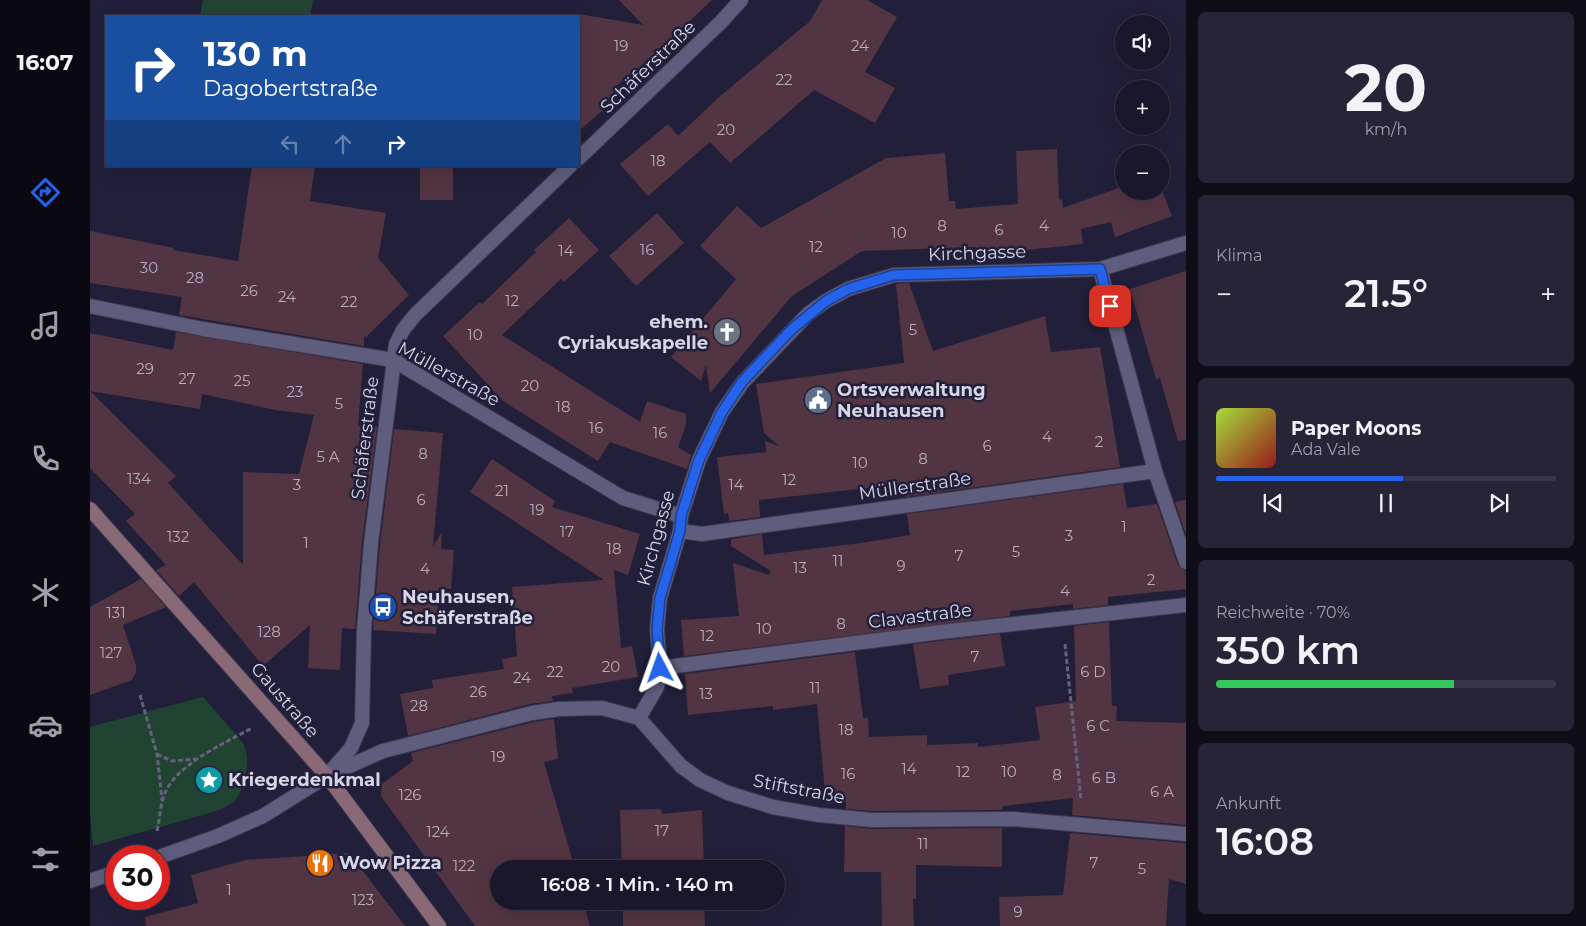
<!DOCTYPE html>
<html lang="de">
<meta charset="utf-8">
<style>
body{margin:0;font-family:Montserrat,sans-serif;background:#272438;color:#f1f3f6;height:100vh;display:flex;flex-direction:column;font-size:19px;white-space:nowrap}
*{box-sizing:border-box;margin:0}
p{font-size:16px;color:#9f9fa9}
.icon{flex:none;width:28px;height:28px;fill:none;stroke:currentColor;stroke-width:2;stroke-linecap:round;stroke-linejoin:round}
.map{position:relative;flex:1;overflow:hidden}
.drawer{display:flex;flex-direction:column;gap:12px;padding:12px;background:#0e0d18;width:400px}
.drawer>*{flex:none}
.hud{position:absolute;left:15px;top:15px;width:475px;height:152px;border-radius:0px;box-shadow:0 5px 20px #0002,0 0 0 1px #383648;background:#1a4fa0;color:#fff;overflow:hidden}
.buttons{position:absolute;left:1025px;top:15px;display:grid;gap:10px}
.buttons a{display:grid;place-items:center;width:55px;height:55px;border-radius:50%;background:#1a172c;box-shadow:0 5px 20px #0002,0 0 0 1px #383648;font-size:25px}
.speed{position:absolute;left:15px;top:845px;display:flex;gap:10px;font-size:25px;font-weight:700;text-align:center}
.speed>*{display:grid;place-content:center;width:65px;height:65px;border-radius:50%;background:#1a172c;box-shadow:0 5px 20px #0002,0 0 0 1px #383648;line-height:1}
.speed .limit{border:8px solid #d22;background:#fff;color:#111}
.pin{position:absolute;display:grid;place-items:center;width:42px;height:42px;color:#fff;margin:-21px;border-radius:10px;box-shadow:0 2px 8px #0006}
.me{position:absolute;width:55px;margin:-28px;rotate:356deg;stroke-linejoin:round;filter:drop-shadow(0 0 4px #0008)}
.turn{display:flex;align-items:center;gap:18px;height:105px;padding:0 15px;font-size:22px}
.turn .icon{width:65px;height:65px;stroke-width:2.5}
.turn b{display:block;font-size:35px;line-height:42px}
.lanes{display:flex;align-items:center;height:48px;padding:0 15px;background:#0003;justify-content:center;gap:25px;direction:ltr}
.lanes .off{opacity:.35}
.big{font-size:38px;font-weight:600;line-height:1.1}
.drawer .tile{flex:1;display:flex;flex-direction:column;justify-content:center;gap:8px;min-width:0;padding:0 18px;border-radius:8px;background:#272438}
.drawer .dial{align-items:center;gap:0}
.dial b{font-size:65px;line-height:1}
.song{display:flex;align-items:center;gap:15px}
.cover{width:60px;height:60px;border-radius:8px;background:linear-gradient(135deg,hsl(80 70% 55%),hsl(0 70% 35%))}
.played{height:5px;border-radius:2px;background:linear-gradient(90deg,#2563eb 55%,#383648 55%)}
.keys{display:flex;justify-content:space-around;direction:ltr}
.heat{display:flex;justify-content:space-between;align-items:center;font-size:28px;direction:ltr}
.charge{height:8px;border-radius:4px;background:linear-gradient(90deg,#34c759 70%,#383648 0)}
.trip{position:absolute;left:400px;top:860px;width:295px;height:50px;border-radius:25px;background:#1a172c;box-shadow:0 5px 20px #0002,0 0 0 1px #383648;font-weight:600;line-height:50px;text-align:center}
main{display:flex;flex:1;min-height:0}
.tabs{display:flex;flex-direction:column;width:90px;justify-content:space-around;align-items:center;background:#0a0912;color:#9f9fa9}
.tabs .icon{width:35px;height:35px}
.tabs .current{color:#2563eb}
.tabs b{font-size:22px;color:#f1f3f6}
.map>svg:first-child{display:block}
.green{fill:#214432}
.building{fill:#533442}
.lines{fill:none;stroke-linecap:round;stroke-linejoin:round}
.minor-casing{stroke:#3c3950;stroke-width:16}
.tertiary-casing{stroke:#3c3950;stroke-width:16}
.secondary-casing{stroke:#3c3950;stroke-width:16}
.path{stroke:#65637b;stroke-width:3;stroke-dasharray:5 2.5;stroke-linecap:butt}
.minor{stroke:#5f5d7d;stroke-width:14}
.tertiary{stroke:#5f5d7d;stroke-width:14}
.secondary{stroke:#896975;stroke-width:14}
.route-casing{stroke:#184099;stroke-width:12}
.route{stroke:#2563eb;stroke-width:9}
.labels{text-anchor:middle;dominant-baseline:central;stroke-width:5;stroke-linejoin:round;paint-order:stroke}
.number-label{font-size:15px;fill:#b5aebe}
.street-label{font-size:18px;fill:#d6d6e8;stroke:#221f3a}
.poi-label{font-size:18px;font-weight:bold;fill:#d6d6e8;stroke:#221f3a;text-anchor:start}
</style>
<main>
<nav class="tabs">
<b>16:07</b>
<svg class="icon current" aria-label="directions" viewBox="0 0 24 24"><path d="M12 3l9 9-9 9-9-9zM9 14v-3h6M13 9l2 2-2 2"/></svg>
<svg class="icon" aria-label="music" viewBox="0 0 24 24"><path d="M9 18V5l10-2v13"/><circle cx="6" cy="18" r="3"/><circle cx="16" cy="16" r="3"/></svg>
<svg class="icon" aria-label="phone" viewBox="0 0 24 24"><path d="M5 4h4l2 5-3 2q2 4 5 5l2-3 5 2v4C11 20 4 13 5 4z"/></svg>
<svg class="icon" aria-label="climate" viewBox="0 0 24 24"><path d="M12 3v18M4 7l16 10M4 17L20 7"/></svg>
<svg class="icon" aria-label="car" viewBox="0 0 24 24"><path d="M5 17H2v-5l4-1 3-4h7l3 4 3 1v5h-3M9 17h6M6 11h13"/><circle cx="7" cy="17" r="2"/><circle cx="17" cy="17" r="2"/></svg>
<svg class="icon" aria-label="filters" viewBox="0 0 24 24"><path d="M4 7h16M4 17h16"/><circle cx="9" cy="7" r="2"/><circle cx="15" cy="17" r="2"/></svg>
</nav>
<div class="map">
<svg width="1096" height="926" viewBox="0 0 1096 926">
<rect width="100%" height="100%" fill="#221f3a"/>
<path class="green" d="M113 0H223L220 16H110Z
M113 697 153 743C161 758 156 784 147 798 143 804 136 806 130 810L3 846 0 812V727Z"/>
<path class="building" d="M529 0H622L556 62 526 86 532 93 489 131V14L553 25Z
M732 0H777L807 17 775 72 805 88 785 123 724 90 640 163 620 142 558 196 530 164 578 124 588 136 629 97 720 21Z
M967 149 969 200 972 199 973 208 1034 186V191H1071V188L1082 216 1025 237 1021 222 991 229 993 244 887 255 886 247 772 251 702 296 620 393 616 365 611 381 581 357 646 279 610 246 647 206 671 228 796 158 855 153 859 201H865L866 209 928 204 926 151Z
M162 166H225L220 201 296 213 288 258 319 295 276 337 274 336V346L89 315 92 297 0 283V231L84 248 83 250 148 261Z
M330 166H363V200H330Z
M567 213 594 243 546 286 519 256Z
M479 218 509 250 474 282 471 279 412 335 550 422 557 401 596 414V425L588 447 601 455 597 469 520 442 508 461 413 401 353 336 390 302 392 304 446 252 444 250Z
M1096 271V440L1088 441 1070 378 1066 379 1040 289Z
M819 283 843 351 955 316 961 352 1010 347 1030 467 815 497 814 484 669 500 670 517 639 521 638 513 634 514 627 457 676 452 675 441 689 446 674 433 666 384 814 363 806 284Z
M86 332 273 364 268 426 287 427 272 542 265 629 252 628 250 670 218 668 220 625 173 666 104 582 89 596 66 570 76 565 36 521 45 514 0 468V391L86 476 78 483 153 565V472L209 474 224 415 185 410 112 394 110 409 0 391V333L83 350Z
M304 429 353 433 343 546 352 532 351 549 364 550 361 589 349 588 346 634 283 630 290 544Z
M402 459 465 501 462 507 550 534 538 575 524 570 531 648 542 646 548 677 482 688 483 693 462 696 463 701 440 704 318 736 310 694 343 688 342 680 414 669 412 659 427 656 422 587 514 580 380 492Z
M1033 484 1037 508 1067 504 1088 565 1096 571V589L1018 597V605L983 609V604L920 611V616L594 656 591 620 649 616 643 563 679 575 681 571 641 546V539L672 534 674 555 771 543 820 535 817 514Z
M1096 500V535L1085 502Z
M51 579 76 607 33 625 46 665V672L42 680 0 695V607Z
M1019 622 1022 706H1027L1026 721 1096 723V825L982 815 983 798 913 806 912 810 782 811 756 809V802L736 804 727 704 683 710V706L598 715 595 674 765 652 773 718H778L779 737 837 735V745L888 743V747L950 740 945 707 986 701 984 626Z
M910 634 915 666 858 675 859 685 830 689 823 644Z
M464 719 468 759 454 762 485 869H409V901H493L500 926H385L291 796 292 784 323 761 321 753 444 722Z
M571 809 572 814 612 810 614 869H532L530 810Z
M755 826 782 829 912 828V867L826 865V899H823L824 926H792L791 872H754Z
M980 833 1096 843V884L1079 879 1076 926H910L909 897 973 895Z
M259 853 315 926H56L55 917 108 903 101 875 156 860Z
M533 901H614L615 926H533Z"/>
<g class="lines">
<defs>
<path id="minor" d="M489 158 631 22 651 0
M1010 269 1065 471 1096 562
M0 306 113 329 303 360 533 498 591 516
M590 531 612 534 1065 471
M570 668 851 632 1096 605
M549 718 567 687 570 668 567 629 570 598 590 531 591 516 609 460 632 412 653 382 718 314 736 301 758 289 804 275 1010 269 1096 243
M241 771 261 748 272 723 274 630 281 543 306 344 313 330 325 315 480 166
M237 776 293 751 442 713 469 709 512 708 549 718 591 766 610 780 638 793 683 807 729 815 782 820 924 819 1096 834"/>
<path id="tertiary" d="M69 857 128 836 173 816 237 776
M0 881 26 872"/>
<path id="secondary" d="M0 509 237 776 349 926"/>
</defs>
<use href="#minor" class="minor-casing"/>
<use href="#tertiary" class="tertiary-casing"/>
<use href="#secondary" class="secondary-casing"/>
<path class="path" d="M975 644 991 800
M50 695 67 754 72 800
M67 754 82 761 107 759
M67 831C70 819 70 804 75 793 87 764 135 743 162 728"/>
<use href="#minor" class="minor"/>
<use href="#tertiary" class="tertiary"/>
<use href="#secondary" class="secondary"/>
</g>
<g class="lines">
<defs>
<path id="route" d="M570 668 567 629 570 598 590 531 591 516 609 460 632 412 652 382 702 329 736 301 758 289 804 275 1010 269 1020 306"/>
</defs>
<use href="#route" class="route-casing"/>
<use href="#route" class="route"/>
</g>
<defs>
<symbol id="church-disc" viewBox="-11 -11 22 22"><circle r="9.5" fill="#6b7280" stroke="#221f3a"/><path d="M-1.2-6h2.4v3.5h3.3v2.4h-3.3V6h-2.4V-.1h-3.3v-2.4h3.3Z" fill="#fff"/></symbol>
<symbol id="civic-disc" viewBox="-11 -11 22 22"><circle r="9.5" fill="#5c6f8a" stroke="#221f3a"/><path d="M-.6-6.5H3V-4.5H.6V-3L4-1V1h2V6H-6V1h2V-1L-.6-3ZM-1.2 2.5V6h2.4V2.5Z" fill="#fff"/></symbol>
<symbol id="bus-disc" viewBox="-11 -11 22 22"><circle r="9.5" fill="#1a4fb4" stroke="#221f3a"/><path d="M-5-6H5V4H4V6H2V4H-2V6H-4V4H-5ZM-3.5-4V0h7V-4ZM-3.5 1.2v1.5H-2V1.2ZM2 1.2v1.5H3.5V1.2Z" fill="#fff"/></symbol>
<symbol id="sight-disc" viewBox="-11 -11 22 22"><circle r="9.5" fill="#0f9aa8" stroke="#221f3a"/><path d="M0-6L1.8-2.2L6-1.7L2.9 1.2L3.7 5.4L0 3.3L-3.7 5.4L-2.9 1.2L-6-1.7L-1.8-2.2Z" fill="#fff"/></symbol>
<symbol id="restaurant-disc" viewBox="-11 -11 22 22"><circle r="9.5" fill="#e8710a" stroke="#221f3a"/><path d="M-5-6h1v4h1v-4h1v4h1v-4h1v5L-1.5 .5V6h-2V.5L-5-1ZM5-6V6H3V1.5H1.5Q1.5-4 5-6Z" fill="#fff"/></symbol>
</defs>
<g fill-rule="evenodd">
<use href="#church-disc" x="621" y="316" width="32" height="32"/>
<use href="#civic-disc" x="712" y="384" width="32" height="32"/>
<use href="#bus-disc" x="277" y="591" width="32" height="32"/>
<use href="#sight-disc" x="103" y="764" width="32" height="32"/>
<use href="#restaurant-disc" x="214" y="847" width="32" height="32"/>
</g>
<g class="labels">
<g class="number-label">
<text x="531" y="45">19</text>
<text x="770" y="45">24</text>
<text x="694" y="79">22</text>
<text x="636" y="129">20</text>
<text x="568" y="160">18</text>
<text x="852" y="225">8</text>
<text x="954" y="225">4</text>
<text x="909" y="229">6</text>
<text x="809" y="232">10</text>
<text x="726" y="246">12</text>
<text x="557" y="249">16</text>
<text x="476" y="250">14</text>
<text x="59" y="267">30</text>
<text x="105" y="277">28</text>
<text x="159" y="290">26</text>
<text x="197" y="296">24</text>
<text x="422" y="300">12</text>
<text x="259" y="301">22</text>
<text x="823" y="329">5</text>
<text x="385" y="334">10</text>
<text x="55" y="368">29</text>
<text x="97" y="378">27</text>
<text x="152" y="380">25</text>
<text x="440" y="385">20</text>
<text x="205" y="391">23</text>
<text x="249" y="403">5</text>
<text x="473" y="406">18</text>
<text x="506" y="427">16</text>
<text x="570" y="432">16</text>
<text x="957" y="436">4</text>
<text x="1009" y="441">2</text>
<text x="897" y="445">6</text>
<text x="333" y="453">8</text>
<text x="238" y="456">5 A</text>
<text x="833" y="458">8</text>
<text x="770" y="462">10</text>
<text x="49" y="478">134</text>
<text x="699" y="479">12</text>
<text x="207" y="484">3</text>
<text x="646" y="484">14</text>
<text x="412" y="490">21</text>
<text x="331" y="499">6</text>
<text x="447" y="509">19</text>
<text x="1034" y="526">1</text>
<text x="477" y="531">17</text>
<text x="979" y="535">3</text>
<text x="88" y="536">132</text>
<text x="216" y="542">1</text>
<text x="524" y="548">18</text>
<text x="926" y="551">5</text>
<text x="869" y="555">7</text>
<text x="748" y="560">11</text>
<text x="811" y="565">9</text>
<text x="710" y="567">13</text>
<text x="335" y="568">4</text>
<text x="1061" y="579">2</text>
<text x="975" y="590">4</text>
<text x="26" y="612">131</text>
<text x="751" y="623">8</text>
<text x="674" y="628">10</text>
<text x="179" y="631">128</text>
<text x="617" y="635">12</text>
<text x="21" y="652">127</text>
<text x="885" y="656">7</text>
<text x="521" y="666">20</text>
<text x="465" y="671">22</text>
<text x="1003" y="671">6 D</text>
<text x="432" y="677">24</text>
<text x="725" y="687">11</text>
<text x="388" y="691">26</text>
<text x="616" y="693">13</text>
<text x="329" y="705">28</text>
<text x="1008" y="725">6 C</text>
<text x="756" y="729">18</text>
<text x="408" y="756">19</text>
<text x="819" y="768">14</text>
<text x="873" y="771">12</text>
<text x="919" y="771">10</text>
<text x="758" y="773">16</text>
<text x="967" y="774">8</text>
<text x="1014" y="777">6 B</text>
<text x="1072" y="791">6 A</text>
<text x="320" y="794">126</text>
<text x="572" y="830">17</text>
<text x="348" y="831">124</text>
<text x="833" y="843">11</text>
<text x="1004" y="862">7</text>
<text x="374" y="865">122</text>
<text x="1052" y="868">5</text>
<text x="139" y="889">1</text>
<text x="273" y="899">123</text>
<text x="928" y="911">9</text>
</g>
<g class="street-label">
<text transform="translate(558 67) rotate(-44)">Schäferstraße</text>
<text transform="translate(887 253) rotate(-2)">Kirchgasse</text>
<text transform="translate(359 374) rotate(29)">Müllerstraße</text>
<text transform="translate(275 438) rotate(-83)">Schäferstraße</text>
<text transform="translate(825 486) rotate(-8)">Müllerstraße</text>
<text transform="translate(566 538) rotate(-75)">Kirchgasse</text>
<text transform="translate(830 616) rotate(-7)">Clavastraße</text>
<text transform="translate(195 700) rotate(49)">Gaustraße</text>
<text transform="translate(709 789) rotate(11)">Stiftstraße</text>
</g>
<g class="poi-label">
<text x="618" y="322" text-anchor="end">ehem.<tspan x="618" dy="21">Cyriakuskapelle</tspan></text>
<text x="747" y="390">Ortsverwaltung<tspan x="747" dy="21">Neuhausen</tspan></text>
<text x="312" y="597">Neuhausen,<tspan x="312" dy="21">Schäferstraße</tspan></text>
<text x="138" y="780">Kriegerdenkmal</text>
<text x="249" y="863">Wow Pizza</text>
</g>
</g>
</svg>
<div class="buttons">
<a><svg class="icon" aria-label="sound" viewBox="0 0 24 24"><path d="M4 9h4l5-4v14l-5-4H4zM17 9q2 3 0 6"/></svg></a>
<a>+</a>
<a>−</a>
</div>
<div class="speed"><div class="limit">30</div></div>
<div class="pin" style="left:1020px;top:306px;background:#d93025"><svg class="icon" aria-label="arrive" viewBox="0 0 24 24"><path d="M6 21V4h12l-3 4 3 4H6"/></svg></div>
<svg class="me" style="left:570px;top:668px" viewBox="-20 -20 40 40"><path d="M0-17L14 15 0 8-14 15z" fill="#2563eb" stroke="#fff" stroke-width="4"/></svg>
<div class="trip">16:08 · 1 Min. · 140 m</div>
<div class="hud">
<div class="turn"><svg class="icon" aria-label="right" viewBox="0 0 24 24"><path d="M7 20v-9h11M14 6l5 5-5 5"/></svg><div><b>130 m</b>Dagobertstraße</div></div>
<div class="lanes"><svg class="icon off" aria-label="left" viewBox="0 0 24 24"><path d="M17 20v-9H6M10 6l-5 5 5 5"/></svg><svg class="icon off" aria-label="ahead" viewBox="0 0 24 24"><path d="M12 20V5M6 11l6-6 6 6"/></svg><svg class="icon" aria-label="right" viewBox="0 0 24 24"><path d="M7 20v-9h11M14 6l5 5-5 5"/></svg></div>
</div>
</div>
<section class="drawer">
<div class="tile dial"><b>20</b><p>km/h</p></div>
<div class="tile"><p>Klima</p>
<div class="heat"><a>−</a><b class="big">21.5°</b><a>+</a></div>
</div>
<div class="tile">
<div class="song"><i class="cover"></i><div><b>Paper Moons</b><p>Ada Vale</p></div></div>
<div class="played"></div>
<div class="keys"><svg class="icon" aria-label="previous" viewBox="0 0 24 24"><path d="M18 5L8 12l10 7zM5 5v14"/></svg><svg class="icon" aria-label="pause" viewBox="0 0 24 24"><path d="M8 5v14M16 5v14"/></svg><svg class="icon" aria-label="next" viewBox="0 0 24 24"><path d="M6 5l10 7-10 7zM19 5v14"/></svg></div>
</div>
<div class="tile"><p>Reichweite · 70%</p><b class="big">350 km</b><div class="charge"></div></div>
<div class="tile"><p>Ankunft</p><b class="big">16:08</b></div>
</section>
</main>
